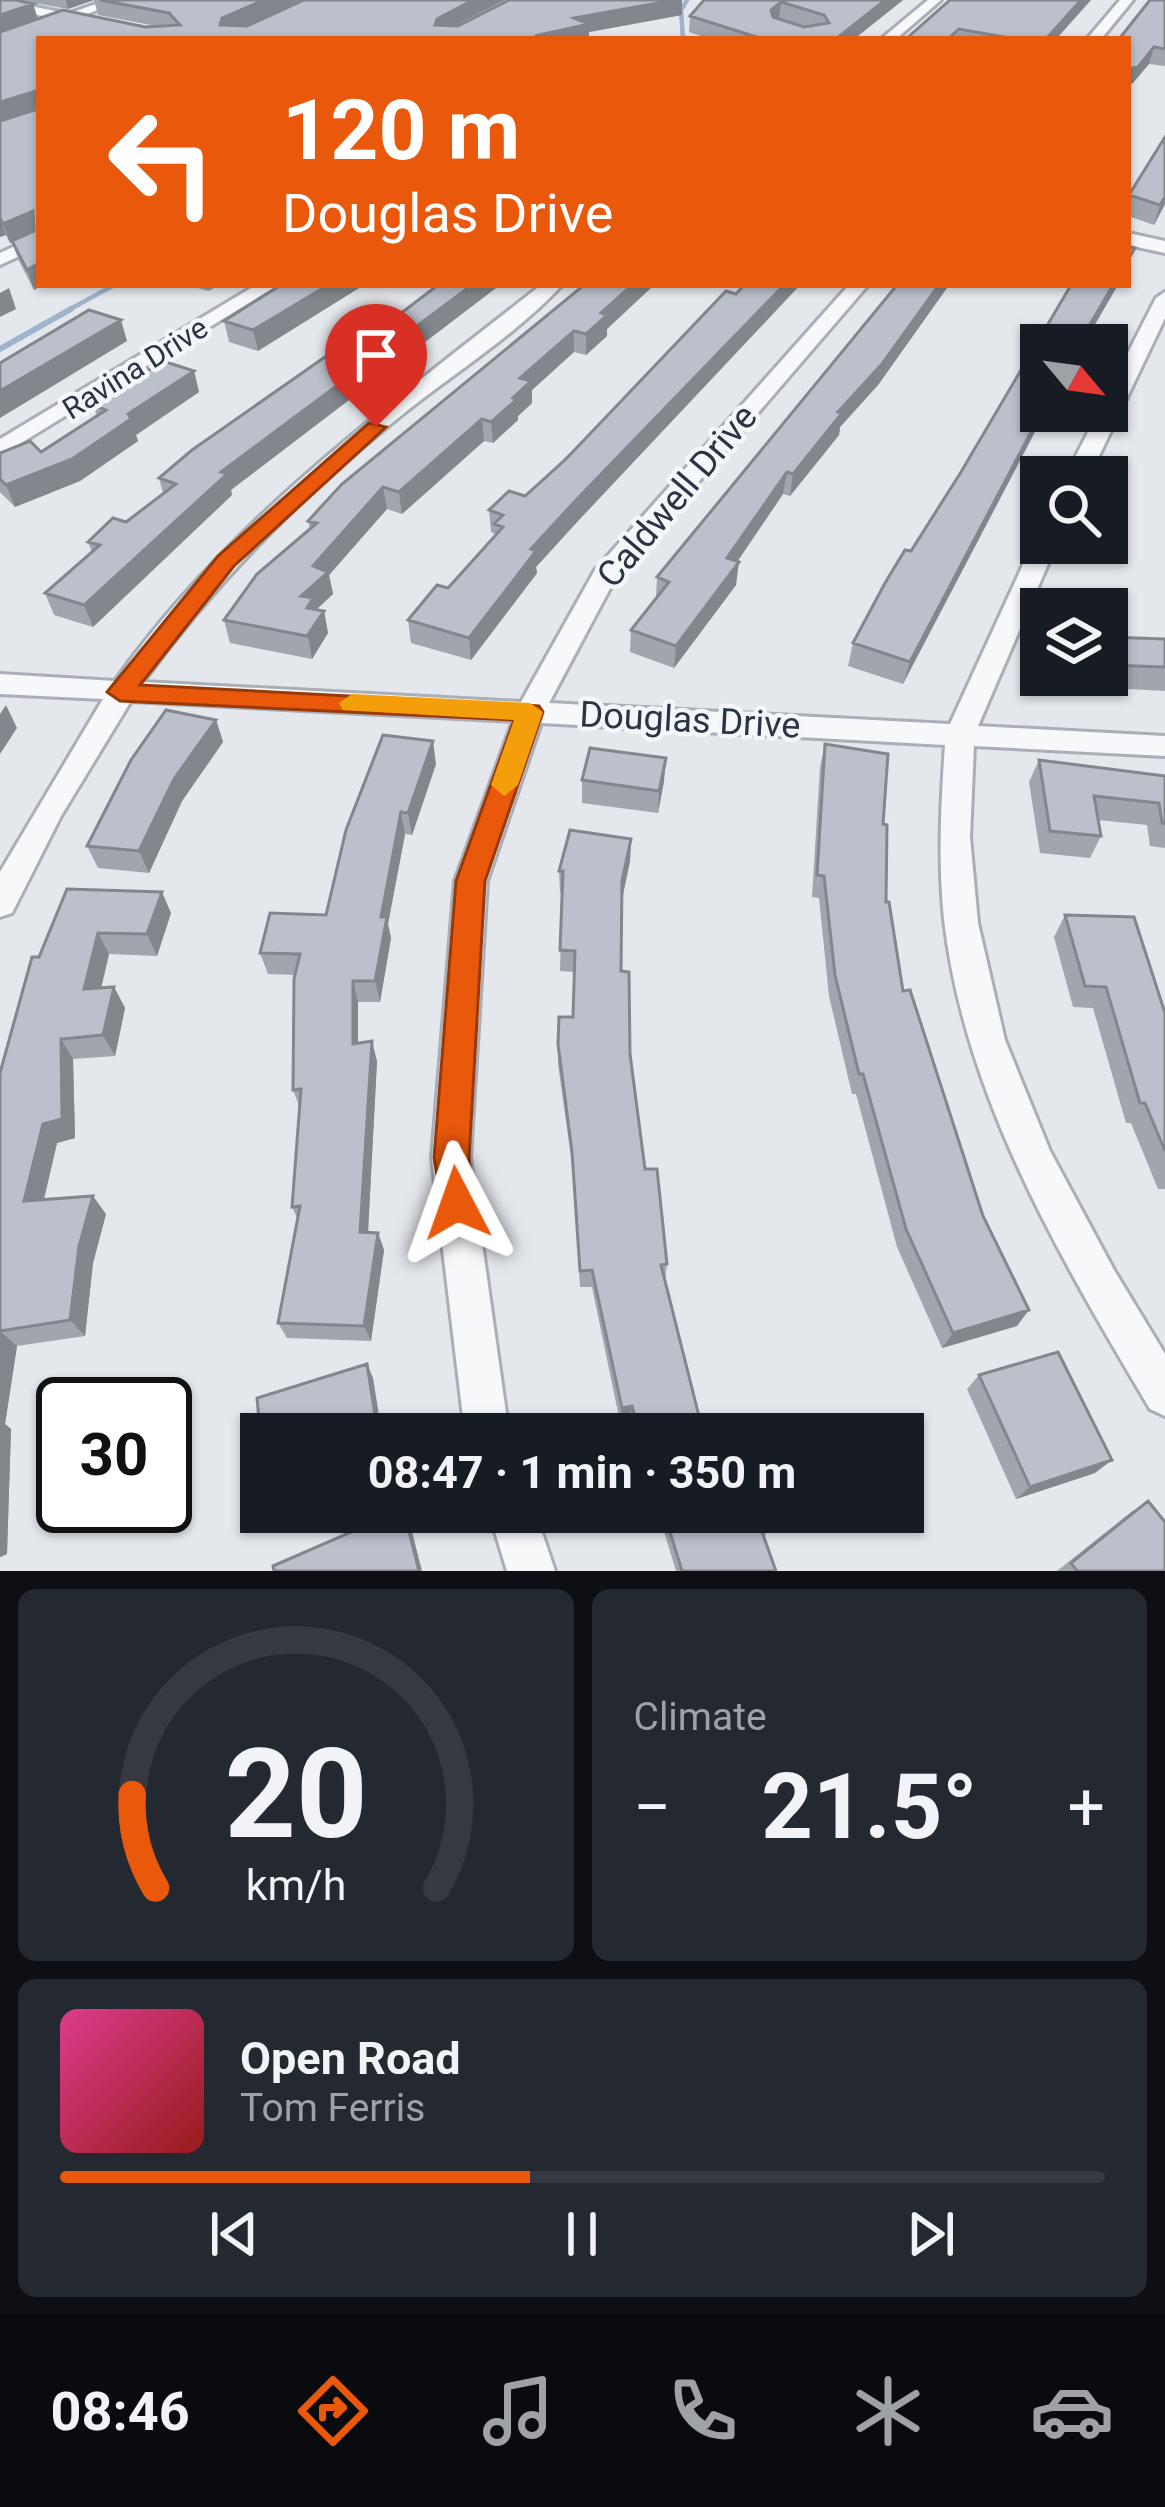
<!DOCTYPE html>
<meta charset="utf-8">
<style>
body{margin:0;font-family:Roboto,sans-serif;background:#242831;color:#f1f3f6;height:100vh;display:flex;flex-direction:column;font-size:45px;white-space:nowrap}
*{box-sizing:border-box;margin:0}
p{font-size:39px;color:#9ea1a6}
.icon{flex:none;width:66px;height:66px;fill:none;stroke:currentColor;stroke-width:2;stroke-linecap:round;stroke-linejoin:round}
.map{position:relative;height:1571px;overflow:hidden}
.drawer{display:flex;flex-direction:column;gap:18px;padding:18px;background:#0d0f14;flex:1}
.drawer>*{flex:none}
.top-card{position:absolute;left:36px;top:36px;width:1095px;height:252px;border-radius:0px;box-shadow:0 3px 9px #0004;background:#ea580c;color:#fff;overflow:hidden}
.needle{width:78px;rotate:119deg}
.fabs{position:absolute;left:1020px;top:324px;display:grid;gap:24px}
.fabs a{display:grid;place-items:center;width:108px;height:108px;border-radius:0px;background:#171b24;box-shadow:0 3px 9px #0004;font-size:60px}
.speed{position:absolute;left:36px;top:1377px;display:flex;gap:24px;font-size:60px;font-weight:700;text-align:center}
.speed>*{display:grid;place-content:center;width:156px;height:156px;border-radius:50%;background:#171b24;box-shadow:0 3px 9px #0004;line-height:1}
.speed .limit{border:6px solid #111;border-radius:18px;background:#fff;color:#111}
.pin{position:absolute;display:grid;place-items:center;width:102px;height:102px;color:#fff;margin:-123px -51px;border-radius:50% 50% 50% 0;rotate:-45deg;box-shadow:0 0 12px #0007}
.pin .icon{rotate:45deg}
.me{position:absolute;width:132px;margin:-66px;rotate:356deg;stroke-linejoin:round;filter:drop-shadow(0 0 9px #0008)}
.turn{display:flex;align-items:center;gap:42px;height:252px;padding:0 48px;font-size:54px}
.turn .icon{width:156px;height:156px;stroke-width:2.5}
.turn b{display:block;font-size:84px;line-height:102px}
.big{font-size:90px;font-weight:700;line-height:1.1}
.drawer .tile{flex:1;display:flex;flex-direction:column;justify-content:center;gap:18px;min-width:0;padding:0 42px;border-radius:18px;background:#242831}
.drawer .dial{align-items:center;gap:0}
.dial svg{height:312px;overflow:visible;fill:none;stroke:#363941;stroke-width:7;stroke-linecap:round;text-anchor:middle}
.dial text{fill:#f1f3f6;stroke:none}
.song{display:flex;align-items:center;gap:36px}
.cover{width:144px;height:144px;border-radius:18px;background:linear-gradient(135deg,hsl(330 70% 55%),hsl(0 70% 35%))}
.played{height:12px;border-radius:6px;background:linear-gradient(90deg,#ea580c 45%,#363941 45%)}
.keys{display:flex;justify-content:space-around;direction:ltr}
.heat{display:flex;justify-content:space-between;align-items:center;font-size:66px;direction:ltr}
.drawer .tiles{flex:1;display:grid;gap:18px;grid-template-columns:1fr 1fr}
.tile:last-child{grid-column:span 2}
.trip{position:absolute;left:240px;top:1413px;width:684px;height:120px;border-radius:0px;background:#171b24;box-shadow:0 3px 9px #0004;font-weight:700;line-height:120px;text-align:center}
.menu{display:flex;height:192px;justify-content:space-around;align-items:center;background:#090b0e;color:#9ea1a6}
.menu .icon{width:84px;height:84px}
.menu .active{color:#ea580c}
.menu b{font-size:54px;color:#f1f3f6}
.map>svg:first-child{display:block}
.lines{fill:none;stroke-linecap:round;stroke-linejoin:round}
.stream-far1{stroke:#9fb4cc;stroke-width:4.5}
.stream{stroke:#9fb4cc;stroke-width:6}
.minor-casing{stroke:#a9aeb7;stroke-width:6}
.tertiary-casing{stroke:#a9aeb7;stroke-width:6}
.minor{fill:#f7f8fa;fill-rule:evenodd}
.tertiary{fill:#f7f8fa;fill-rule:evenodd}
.wall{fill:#a1a5ae}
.shaded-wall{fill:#83868d}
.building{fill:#bbc0ca;stroke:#83868d;stroke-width:3;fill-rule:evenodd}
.route{fill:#ea580c;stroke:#983908;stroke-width:3}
.slow{fill:#f59e0b}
.labels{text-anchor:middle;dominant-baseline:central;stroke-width:9;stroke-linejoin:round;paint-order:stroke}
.far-street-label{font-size:30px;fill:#2b3445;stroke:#f4f6f9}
.street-label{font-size:36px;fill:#2b3445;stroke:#f4f6f9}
</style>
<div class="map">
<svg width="1165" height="1571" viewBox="0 0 1165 1571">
<rect width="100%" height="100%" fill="#e4e7ec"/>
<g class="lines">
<path class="stream-far1" d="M683 39 681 10 687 0
M65 312 114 285"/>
<path class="stream" d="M0 349 71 309"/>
<defs>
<path id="minor" d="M107 0H125L0 46V38Z
M928 0H941L896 39H881Z
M1120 0H1133L1101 39H1087Z
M39 235V247L0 265V253Z
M256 285H278L0 456V439Z
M541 285H562C516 335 451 375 398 418 301 496 216 581 143 682L521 702 595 570 849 285H868L615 579 549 703 950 724 1033 543 1041 537V543H1057L978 726 1165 736V756L974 746 970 837 978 923 1005 1040 1050 1151 1114 1270 1165 1354V1416L1150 1409C1061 1259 964 1096 944 919 938 861 941 803 945 745L541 723 487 881 470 1158 509 1434H465L432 1158 455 881 513 721 131 701 61 816 12 913 0 917V872L103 699 0 694V674L115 681C230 519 388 406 541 285Z
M1165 292V318L1089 477H1065L1099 411H1107V394L1156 298Z
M489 1512H535L555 1571H507Z"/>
<path id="tertiary" d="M0 0 172 34 180 39H150L0 7Z
M1128 233 1165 241V253L1128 245Z"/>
</defs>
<use href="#minor" class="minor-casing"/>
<use href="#tertiary" class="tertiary-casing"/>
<use href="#minor" class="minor"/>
<use href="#tertiary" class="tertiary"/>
</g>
<path class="wall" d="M0 0 33 4 38 19 145 27 156 26 98 15 94 0H303L244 26H455L682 15 589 32 39 39V285H43L34 290 19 261 12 242 10 243 6 235 0 237Z
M17 0H94L68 9Z
M704 0H903L854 39H710L689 32 690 16Z
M1091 0 1056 39H906Z
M1165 0V66L1149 64 1132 84Z
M1129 195 1165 204 1154 225 1128 216Z
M186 285H219L209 291Z
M281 285 258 351 229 342 224 321Z
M584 285H654L607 329V336L586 355 574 352 532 390V403L518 416V420L493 443 484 441 402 514 387 509 329 575 333 594 316 609 324 611 328 633 312 659 230 643 224 620 310 529 308 521Z
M744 285H800L577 522 536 567 537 573 471 660 411 643 408 620 448 588 495 536V534L491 532 489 510 525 496Z
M897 285H949L878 385 840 427 839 435 790 496 783 494 737 562 736 585 674 668 630 652 631 630 656 598 657 577Z
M1041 345 903 684 848 666 853 643Z
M194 371 199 392 136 435 138 441 80 481 15 507 0 492V453L41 452 97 416 93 405Z
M159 478 231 490 232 495 93 627 54 615 45 593 92 552 88 542 126 522 163 493Z
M1107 637 1165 639V691L1073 686 1069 675H1107Z
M216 720 223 742 182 801 149 873 98 868 87 846Z
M825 744 883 824 886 902 903 991 1017 1326 942 1348 897 1247 856 1094H852L829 996 819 898 812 897 820 767Z
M1039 760 1165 776V848L1150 846 1147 825 1098 820 1101 836 1090 858 1040 853 1029 782Z
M436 764 412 835 405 834 388 924 391 938 380 1002H358V1043L377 1061 368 1233H378L384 1250 371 1341 287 1338 278 1323 298 1220 292 1207 300 1108 293 1090 295 975 268 974 260 953 326 915Z
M582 780 664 781 658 813 582 803Z
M631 839 630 861 622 900 621 971 645 1169 667 1264 665 1281 702 1428 735 1434H635L630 1419 620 1422 592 1287H580L573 1171 558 1064V1044L573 1017 574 972 560 971 562 893 560 892 559 871Z
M67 889 171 913 157 956 109 954 101 988 114 987 125 1008 115 1056 73 1059 75 1138 57 1143 44 1200 106 1214 93 1263 85 1336 17 1346 5 1424 11 1429 7 1554 0 1557V1073L39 957Z
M1065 915 1165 1013V1189H1158L1131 1123H1126L1093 1008 1073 1007 1054 937Z
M979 1375 1095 1473 1016 1499 967 1389Z
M1148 1501 1165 1571H1057L1131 1512Z
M658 1512H761L768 1530 764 1537 776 1571H676Z"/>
<path class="shaded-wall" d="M66 0H94L68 9Z
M264 0H303L225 35 220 25 222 18Z
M473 0H505L438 35 435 25 437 19Z
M675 0H682V15L589 32V39H536L535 36 574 18Z
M885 0H903L854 39H836Z
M1081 0H1091L1056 39H1046Z
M781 2 779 18 769 26 771 10Z
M33 4 38 20 0 33V15Z
M1154 47 1149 64 1132 84 1128 85V69Z
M36 91 39 110 0 122V102Z
M1165 197V204L1154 225 1160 205Z
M33 211 39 231 10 243 3 224Z
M0 219 6 235 0 237Z
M39 263V285H43L34 290 27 270Z
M328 285H364L258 351 253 330Z
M472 285H500L231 490 232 495 93 627 84 605 221 472Z
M632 285H654L607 329V336L586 355V334L601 313Z
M784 285H800L577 522 536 567 537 573 471 660 469 638 531 549 577 499Z
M939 285H949L878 385 840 427 839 435 790 496 793 474 838 412Z
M1113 285H1118L1083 345H1078Z
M9 288 16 309 0 317V293Z
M121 320 127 341 0 418V391Z
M574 331V352L532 390V403L518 416V420L493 443 491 422 520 378Z
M194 371 199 392 136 435 138 441 80 481 15 507 6 485 128 414Z
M1042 411H1046L903 684 910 662Z
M482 419 484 441 402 514 399 492Z
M787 472 783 494 724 581 727 558Z
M383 487 387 509 329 575 333 594 316 610 324 611 328 633 312 659 301 596 313 566Z
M739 562 736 585 674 668 676 646Z
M6 705 17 728 0 754V714Z
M216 720 223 742 182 801 149 873 139 851 174 779Z
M433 741 436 764 412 835 408 813Z
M666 758 664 781 658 813 659 791Z
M401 812 405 834 388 924 391 938 380 1002 375 981 381 917Z
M631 839 630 861 621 903 622 881Z
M162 892 171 913 157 956 147 934Z
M98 933 109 954 96 1010 84 989Z
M353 981 358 1002V1064L353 1044Z
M114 987 125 1008 115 1056 103 1035Z
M61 1039 73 1059 75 1138 57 1143 39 1219 24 1201Z
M372 1041 377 1061 367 1250 360 1232Z
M93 1196 106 1214 93 1263 85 1336 70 1320 79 1246Z
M378 1233 384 1250 371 1341 364 1326Z
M1029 1310 1017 1326 942 1348 953 1333Z
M0 1331 17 1346 5 1424 11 1429 7 1554 0 1557Z
M367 1364 373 1378 382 1434H359Z
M632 1406 630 1419 620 1422 622 1408Z
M1112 1460 1095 1473 1016 1499 1030 1487Z
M272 1512H316L278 1524 268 1513Z
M404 1512 409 1520 422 1571H419Z"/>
<path class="building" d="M0 0H16L33 4 0 15Z
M100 0H264L222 18 220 25 247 26 304 0H473L437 19 435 25 458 26 509 0H675L574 18 589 24 535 36 552 39H39V263L27 270 12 241 34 231 33 211 3 224 0 218V121L35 110 36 91 0 102V32L63 10 145 27 180 25 169 13Z
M704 0H885L836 39H742L753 36 690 16ZM781 2 824 15 829 23 804 27 773 17 771 10Z
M950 0H1081L1046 39H1015L959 29 948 39H906Z
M1150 0H1165V49L1154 47 1138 67 1128 69V39H1119Z
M1165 137V197L1160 205 1129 195Z
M1128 246 1135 248 1128 260Z
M281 285H328L253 330 224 321Z
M438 285H472L221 472 227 474 84 605 45 593 100 545 88 542 113 518 126 522 176 484 159 478 192 450 365 329 375 333Z
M584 285H632L601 313 607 315 586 334 574 331 520 378 531 381 513 398 517 399 491 422 482 419 399 492 383 487 313 566 328 572 301 596 313 598 307 608 324 611 307 636 224 620 257 574 317 523 308 521 342 484Z
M744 285H784L577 499 531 549 536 551 469 638 408 620 437 585 448 588 503 527 494 524 503 515 489 510 509 491 525 496 566 459 726 291 736 294Z
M897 285H939L882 364 838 412 842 413 793 474 787 472 727 558 739 562 676 646 631 630 669 582 657 577Z
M1071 285H1113L1078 345H1041L1042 411 910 662 853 643 885 583 905 550 911 551 961 472Z
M89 310 121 320 0 391V363Z
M163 361 194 371 128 414 131 419 72 459 6 485 0 479V453L30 441 41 452 106 410 93 405Z
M1107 637 1165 639V667L1107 665Z
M166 710 216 720 174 779 139 851 87 846 131 760Z
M383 735 433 741 408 813 401 812 381 917H387L375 981H353V1044L372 1041 360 1232 378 1233 364 1326 278 1323 300 1206 292 1207 301 1089 293 1090 294 979 300 954 260 953 270 913 326 915 346 830Z
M825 744 888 754 883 824 887 825 886 902H889L903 991 910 990 983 1216 1029 1310 953 1333 906 1229 863 1074H859L835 975 824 876 817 875Z
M590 748 666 758 659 791 582 780Z
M1039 760 1165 776V824L1162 823 1159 803 1094 796 1101 836 1050 831Z
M570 830 631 839 622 881 621 971 629 972 630 1054 645 1169H657L667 1264 661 1265 702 1428 730 1419 735 1434H640L632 1406 622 1408 592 1270 580 1271 572 1152 558 1044 559 1017H573L575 951 560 950 563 871H559Z
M67 889 162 892 147 934 98 933 84 989 114 987 103 1035 61 1039 62 1119 43 1124 24 1201 93 1196 79 1246 70 1320 0 1331V1073L32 957H39Z
M1065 915 1134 917 1165 1013V1151L1145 1103H1140L1106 987 1085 986Z
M1058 1352 1112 1460 1030 1487 979 1375Z
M367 1364 377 1428 359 1434H261V1442L257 1398Z
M1148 1501 1165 1522V1571H1077L1071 1563Z
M397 1512H404L419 1571H274L273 1566Z
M664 1512H761L768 1530 762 1532 776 1571H682Z"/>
<path class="route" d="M369 423 386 427 234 566 140 685 539 706 543 712 485 881 469 1158 475 1203 470 1215 457 1220 444 1215 434 1158 456 881 514 720 120 701 107 692 218 556Z"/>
<path class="slow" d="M352 694 530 703 543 712 518 785 504 796 491 785 514 720 343 710 339 703Z"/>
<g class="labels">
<g class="far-street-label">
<text transform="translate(135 368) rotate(-32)">Ravina Drive</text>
</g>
<g class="street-label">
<text transform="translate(677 496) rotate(-50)">Caldwell Drive</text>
<text transform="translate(690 720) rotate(3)">Douglas Drive</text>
</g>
</g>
</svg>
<div class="fabs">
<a><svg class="needle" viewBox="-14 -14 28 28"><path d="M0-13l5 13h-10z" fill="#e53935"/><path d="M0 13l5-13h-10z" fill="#9ea1a6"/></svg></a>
<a><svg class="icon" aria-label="search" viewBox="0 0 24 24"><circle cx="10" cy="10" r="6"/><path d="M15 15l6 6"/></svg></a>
<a><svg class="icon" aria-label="layers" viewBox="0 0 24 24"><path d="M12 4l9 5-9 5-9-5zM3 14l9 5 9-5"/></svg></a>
</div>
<div class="speed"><div class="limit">30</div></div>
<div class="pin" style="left:376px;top:427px;background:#d93025"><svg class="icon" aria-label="arrive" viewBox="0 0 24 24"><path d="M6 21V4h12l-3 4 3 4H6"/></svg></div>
<svg class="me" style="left:457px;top:1203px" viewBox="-20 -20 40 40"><path d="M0-17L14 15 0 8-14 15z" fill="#ea580c" stroke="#fff" stroke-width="4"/></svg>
<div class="trip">08:47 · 1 min · 350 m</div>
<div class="top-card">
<div class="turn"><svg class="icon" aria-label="left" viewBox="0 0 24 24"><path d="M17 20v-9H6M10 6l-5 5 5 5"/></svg><div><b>120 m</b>Douglas Drive</div></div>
</div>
</div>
<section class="drawer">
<div class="tiles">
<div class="tile dial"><svg viewBox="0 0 100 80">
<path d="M14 69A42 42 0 1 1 86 69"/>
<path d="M14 69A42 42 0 0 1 8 45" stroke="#ea580c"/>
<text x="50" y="56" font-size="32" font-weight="700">20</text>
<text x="50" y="72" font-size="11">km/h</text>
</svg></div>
<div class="tile"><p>Climate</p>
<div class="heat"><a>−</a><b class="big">21.5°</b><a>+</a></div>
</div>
<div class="tile">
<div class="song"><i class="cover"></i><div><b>Open Road</b><p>Tom Ferris</p></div></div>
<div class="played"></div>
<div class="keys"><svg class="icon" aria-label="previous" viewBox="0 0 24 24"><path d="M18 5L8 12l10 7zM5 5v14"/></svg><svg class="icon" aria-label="pause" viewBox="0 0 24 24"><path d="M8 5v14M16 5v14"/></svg><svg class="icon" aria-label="next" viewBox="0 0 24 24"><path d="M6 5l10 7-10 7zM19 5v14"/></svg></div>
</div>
</div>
</section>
<nav class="menu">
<b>08:46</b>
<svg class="icon active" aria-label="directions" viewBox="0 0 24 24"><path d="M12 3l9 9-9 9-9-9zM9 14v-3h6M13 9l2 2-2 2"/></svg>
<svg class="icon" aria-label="music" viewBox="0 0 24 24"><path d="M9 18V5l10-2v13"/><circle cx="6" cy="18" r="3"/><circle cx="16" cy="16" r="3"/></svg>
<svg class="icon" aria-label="phone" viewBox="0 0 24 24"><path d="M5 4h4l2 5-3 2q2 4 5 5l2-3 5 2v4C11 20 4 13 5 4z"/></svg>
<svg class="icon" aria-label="climate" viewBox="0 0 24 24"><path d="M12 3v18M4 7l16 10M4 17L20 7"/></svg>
<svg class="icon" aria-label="car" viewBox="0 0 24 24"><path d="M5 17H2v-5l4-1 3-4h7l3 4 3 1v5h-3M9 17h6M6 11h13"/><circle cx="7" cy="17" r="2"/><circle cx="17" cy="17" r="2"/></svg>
</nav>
